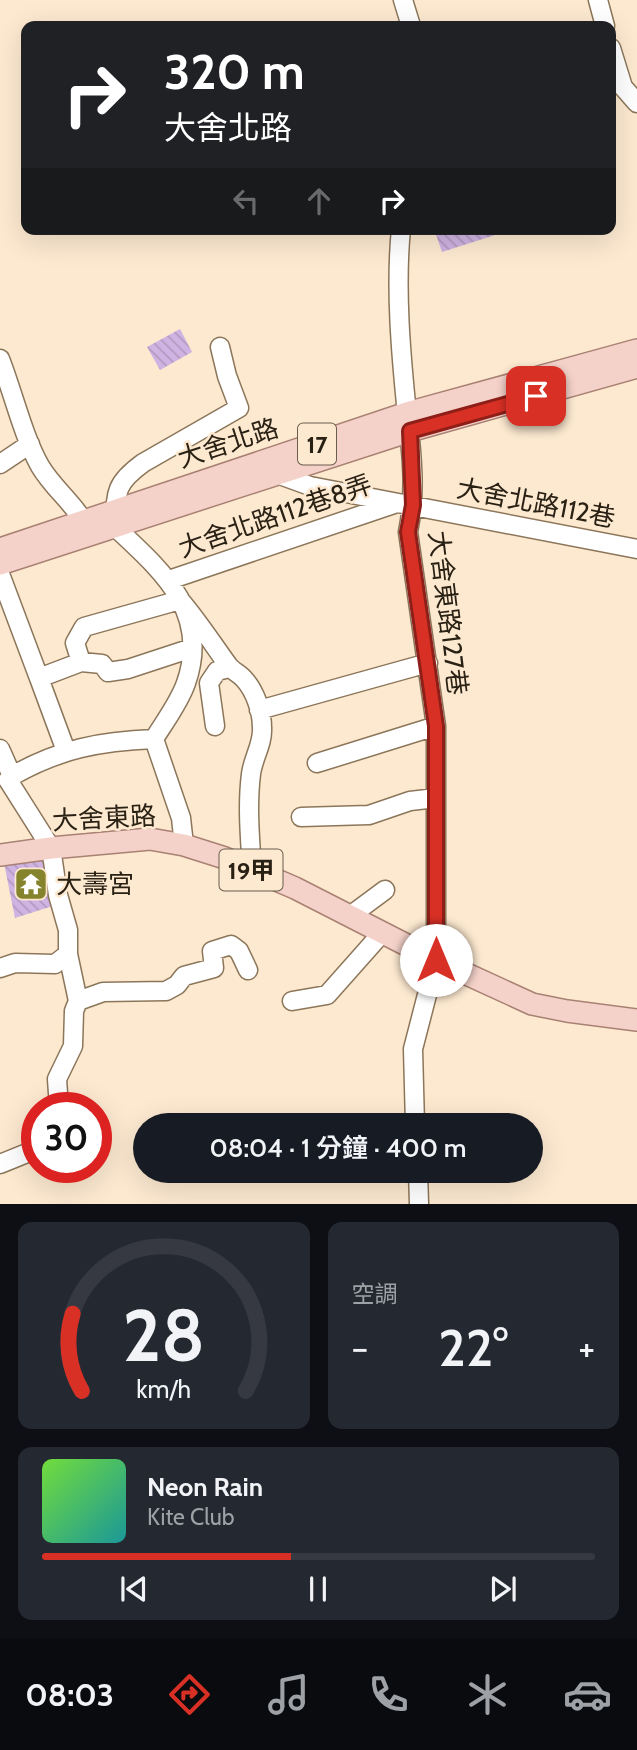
<!DOCTYPE html>
<html lang="zh-TW">
<meta charset="utf-8">
<style>
body{margin:0;font-family:Cabin,"Noto Sans TC",sans-serif;background:#242831;color:#f1f3f6;height:100vh;display:flex;flex-direction:column;font-size:26px;white-space:nowrap}
*{box-sizing:border-box;margin:0}
p{font-size:23px;color:#9ea1a6}
.icon{flex:none;width:38px;height:38px;fill:none;stroke:currentColor;stroke-width:2;stroke-linecap:round;stroke-linejoin:round}
.map{position:relative;height:1204px;overflow:hidden}
.drawer{display:flex;flex-direction:column;gap:18px;padding:18px;background:#0d0f14;flex:1}
.drawer>*{flex:none}
.hud{position:absolute;left:21px;top:21px;width:595px;height:214px;border-radius:14px;box-shadow:0 7px 28px #0002;background:#202124;color:#fff;overflow:hidden}
.speed{position:absolute;left:21px;top:1092px;display:flex;gap:14px;font-size:35px;font-weight:700;text-align:center}
.speed>*{display:grid;place-content:center;width:91px;height:91px;border-radius:50%;background:#171b24;box-shadow:0 7px 28px #0002;line-height:1}
.speed .limit{border:10px solid #d22;background:#fff;color:#111}
.pin{position:absolute;display:grid;place-items:center;width:60px;height:60px;color:#fff;margin:-30px;border-radius:14px;box-shadow:0 4px 10px #0006}
.me{position:absolute;width:77px;margin:-38px;rotate:0deg;stroke-linejoin:round;filter:drop-shadow(0 0 5px #0008)}
.turn{display:flex;align-items:center;gap:24px;height:147px;padding:0 28px;font-size:32px}
.turn .icon{width:91px;height:91px;stroke-width:2.5}
.turn b{display:block;font-size:49px;line-height:60px}
.lanes{display:flex;align-items:center;height:66px;padding:0 28px;background:#0003;justify-content:center;gap:35px;direction:ltr}
.lanes .off{opacity:.35}
.big{font-size:52px;font-weight:600;line-height:1.1}
.drawer .tile{flex:1;display:flex;flex-direction:column;justify-content:center;gap:10px;min-width:0;padding:0 24px;border-radius:14px;background:#242831}
.drawer .dial{align-items:center;gap:0}
.dial svg{height:182px;overflow:visible;fill:none;stroke:#363941;stroke-width:7;stroke-linecap:round;text-anchor:middle}
.dial text{fill:#f1f3f6;stroke:none}
.song{display:flex;align-items:center;gap:21px}
.cover{width:84px;height:84px;border-radius:10px;background:linear-gradient(135deg,hsl(100 70% 55%),hsl(180 70% 35%))}
.played{height:7px;border-radius:4px;background:linear-gradient(90deg,#d93025 45%,#363941 45%)}
.keys{display:flex;justify-content:space-around;direction:ltr}
.heat{display:flex;justify-content:space-between;align-items:center;font-size:38px;direction:ltr}
.drawer .tiles{flex:1;display:grid;gap:18px;grid-template-columns:1fr 1fr}
.tile:last-child{grid-column:span 2}
.trip{position:absolute;left:133px;top:1113px;width:410px;height:70px;border-radius:35px;background:#171b24;box-shadow:0 7px 28px #0002;font-weight:600;line-height:70px;text-align:center}
.tab-bar{display:flex;height:112px;justify-content:space-around;align-items:center;background:#090b0e;color:#9ea1a6}
.tab-bar .icon{width:49px;height:49px}
.tab-bar .current{color:#d93025}
.tab-bar b{font-size:32px;color:#f1f3f6}
.map>svg:first-child{display:block}
.building{fill:url(#building-back-hatch)}
.lines{fill:none;stroke-linecap:round;stroke-linejoin:round}
.minor-casing{stroke:#8c765a;stroke-width:21}
.major-casing{stroke:#a98173;stroke-width:24}
.minor{stroke:#fff;stroke-width:18}
.major{stroke:#f4d2ca;stroke-width:21}
.route-casing{stroke:#8d1f18;stroke-width:18}
.route{stroke:#d93025;stroke-width:12}
.labels{text-anchor:middle;dominant-baseline:central;stroke-width:5;stroke-linejoin:round;paint-order:stroke}
.shield{fill:#fde9d0;stroke:#695d4d;stroke-width:2}
.shield-label{font-size:24px;font-weight:bold;fill:#2a2115}
.street-label{font-size:26px;fill:#2a2115;stroke:#fde9d0}
.poi-label{font-size:26px;fill:#2a2115;stroke:#fde9d0;text-anchor:start}
</style>
<div class="map">
<svg width="637" height="1204" viewBox="0 0 637 1204">
<defs>
<pattern id="building-back-hatch" width="6" height="6" patternUnits="userSpaceOnUse" patternTransform="scale(1.75)"><rect width="6" height="6" fill="#cfb3e2"/><path d="M-1 5l2 2M0 0l6 6M5-1l2 2" fill="none" stroke="#b29ac1"/></pattern>
</defs>
<rect width="100%" height="100%" fill="#fde9d0"/>
<path class="building" d="M434 229H511V230L442 252Z
M180 329 192 352 160 370 147 347Z
M49 857 56 905 15 918 4 863Z"/>
<g class="lines">
<defs>
<path id="minor" d="M403 0 411 26
M598 0 605 26
M611 48 623 87 637 103
M401 229C395 288 401 355 407 414 412 453 416 493 408 532L436 726V960L413 1049 415 1125
M0 359C13 392 23 436 40 466 54 490 78 506 88 531
M0 464 30 444
M276 468 277 474 310 486 637 549
M0 574 39 678 81 662 102 664 108 672 128 669 192 648
M169 580 394 504
M81 662 75 643 84 627 180 600C198 621 212 643 228 665 232 671 239 673 244 679 255 691 262 711 262 728 263 744 253 758 251 774 247 806 250 838 252 870
M39 678 66 751
M259 710 428 663
M215 726 209 683 217 671 229 668
M154 739C165 721 179 703 186 683 211 612 161 570 115 527 116 493 114 484 143 463L239 408 227 376 220 347
M154 739 181 818 184 845
M0 749 12 776 8 780 51 848 58 895 68 930V954L78 1001
M317 763 436 726
M12 776C59 749 101 741 154 739
M301 817 369 815 410 801 436 798
M350 916 385 890
M0 968 15 963 55 964 68 954
M78 1001 103 992 166 991 177 985 184 976 214 968 212 951 231 945 239 951 248 970
M292 1001 327 995 382 933
M59 1108 57 1079 73 1046 74 1011 78 1001
M0 1164 37 1149
M418 1171 419 1204"/>
<path id="major" d="M0 549 407 413 637 350
M0 564 410 431 637 367
M0 855 51 848 150 839 184 845 225 858 295 888 436 960 532 1004 567 1011 637 1020"/>
</defs>
<use href="#minor" class="minor-casing"/>
<use href="#major" class="major-casing"/>
<use href="#minor" class="minor"/>
<use href="#major" class="major"/>
</g>
<g class="lines">
<defs>
<path id="route" d="M436 960V726L408 532 413 505 410 431 536 396"/>
</defs>
<use href="#route" class="route-casing"/>
<use href="#route" class="route"/>
</g>
<defs>
<symbol id="temple-square" viewBox="-11 -11 22 22"><rect x="-9" y="-9" width="18" height="18" rx="4" fill="#85832c" stroke="#fde9d0"/><path d="M0-6L5-2H3V0L6.5 2.5H4V6H1.5V3h-3V6H-4V2.5H-6.5L-3 0V-2H-5Z" fill="#fff"/></symbol>
</defs>
<g fill-rule="evenodd">
<use href="#temple-square" x="12" y="865" width="38" height="38"/>
</g>
<g class="labels">
<g class="shield">
<rect x="298" y="423.5" width="38" height="41" rx="5"/>
<rect x="219.5" y="849.5" width="63" height="41" rx="5"/>
</g>
<g class="shield-label">
<text x="317" y="444">17</text>
<text x="251" y="870">19甲</text>
</g>
<g class="street-label">
<text transform="translate(228 443) rotate(-18)">大舍北路</text>
<text transform="translate(536 503) rotate(11)">大舍北路112巷</text>
<text transform="translate(275 516) rotate(-19)">大舍北路112巷8弄</text>
<text transform="translate(448 613) rotate(83)">大舍東路127巷</text>
<text transform="translate(104 818) rotate(-3)">大舍東路</text>
</g>
<g class="poi-label">
<text x="56" y="884">大壽宮</text>
</g>
</g>
</svg>
<div class="speed"><div class="limit">30</div></div>
<div class="pin" style="left:536px;top:396px;background:#d93025"><svg class="icon" aria-label="arrive" viewBox="0 0 24 24"><path d="M6 21V4h12l-3 4 3 4H6"/></svg></div>
<svg class="me" style="left:436px;top:960px" viewBox="-20 -20 40 40"><circle r="19" fill="#fff"/><path d="M0-13L10 11 0 6-10 11z" fill="#d93025"/></svg>
<div class="trip">08:04 · 1 分鐘 · 400 m</div>
<div class="hud">
<div class="turn"><svg class="icon" aria-label="right" viewBox="0 0 24 24"><path d="M7 20v-9h11M14 6l5 5-5 5"/></svg><div><b>320 m</b>大舍北路</div></div>
<div class="lanes"><svg class="icon off" aria-label="left" viewBox="0 0 24 24"><path d="M17 20v-9H6M10 6l-5 5 5 5"/></svg><svg class="icon off" aria-label="ahead" viewBox="0 0 24 24"><path d="M12 20V5M6 11l6-6 6 6"/></svg><svg class="icon" aria-label="right" viewBox="0 0 24 24"><path d="M7 20v-9h11M14 6l5 5-5 5"/></svg></div>
</div>
</div>
<section class="drawer">
<div class="tiles">
<div class="tile dial"><svg viewBox="0 0 100 80">
<path d="M14 69A42 42 0 1 1 86 69"/>
<path d="M14 69A42 42 0 0 1 10 35" stroke="#d93025"/>
<text x="50" y="56" font-size="32" font-weight="700">28</text>
<text x="50" y="72" font-size="11">km/h</text>
</svg></div>
<div class="tile"><p>空調</p>
<div class="heat"><a>−</a><b class="big">22°</b><a>+</a></div>
</div>
<div class="tile">
<div class="song"><i class="cover"></i><div><b>Neon Rain</b><p>Kite Club</p></div></div>
<div class="played"></div>
<div class="keys"><svg class="icon" aria-label="previous" viewBox="0 0 24 24"><path d="M18 5L8 12l10 7zM5 5v14"/></svg><svg class="icon" aria-label="pause" viewBox="0 0 24 24"><path d="M8 5v14M16 5v14"/></svg><svg class="icon" aria-label="next" viewBox="0 0 24 24"><path d="M6 5l10 7-10 7zM19 5v14"/></svg></div>
</div>
</div>
</section>
<nav class="tab-bar">
<b>08:03</b>
<svg class="icon current" aria-label="directions" viewBox="0 0 24 24"><path d="M12 3l9 9-9 9-9-9zM9 14v-3h6M13 9l2 2-2 2"/></svg>
<svg class="icon" aria-label="music" viewBox="0 0 24 24"><path d="M9 18V5l10-2v13"/><circle cx="6" cy="18" r="3"/><circle cx="16" cy="16" r="3"/></svg>
<svg class="icon" aria-label="phone" viewBox="0 0 24 24"><path d="M5 4h4l2 5-3 2q2 4 5 5l2-3 5 2v4C11 20 4 13 5 4z"/></svg>
<svg class="icon" aria-label="climate" viewBox="0 0 24 24"><path d="M12 3v18M4 7l16 10M4 17L20 7"/></svg>
<svg class="icon" aria-label="car" viewBox="0 0 24 24"><path d="M5 17H2v-5l4-1 3-4h7l3 4 3 1v5h-3M9 17h6M6 11h13"/><circle cx="7" cy="17" r="2"/><circle cx="17" cy="17" r="2"/></svg>
</nav>
